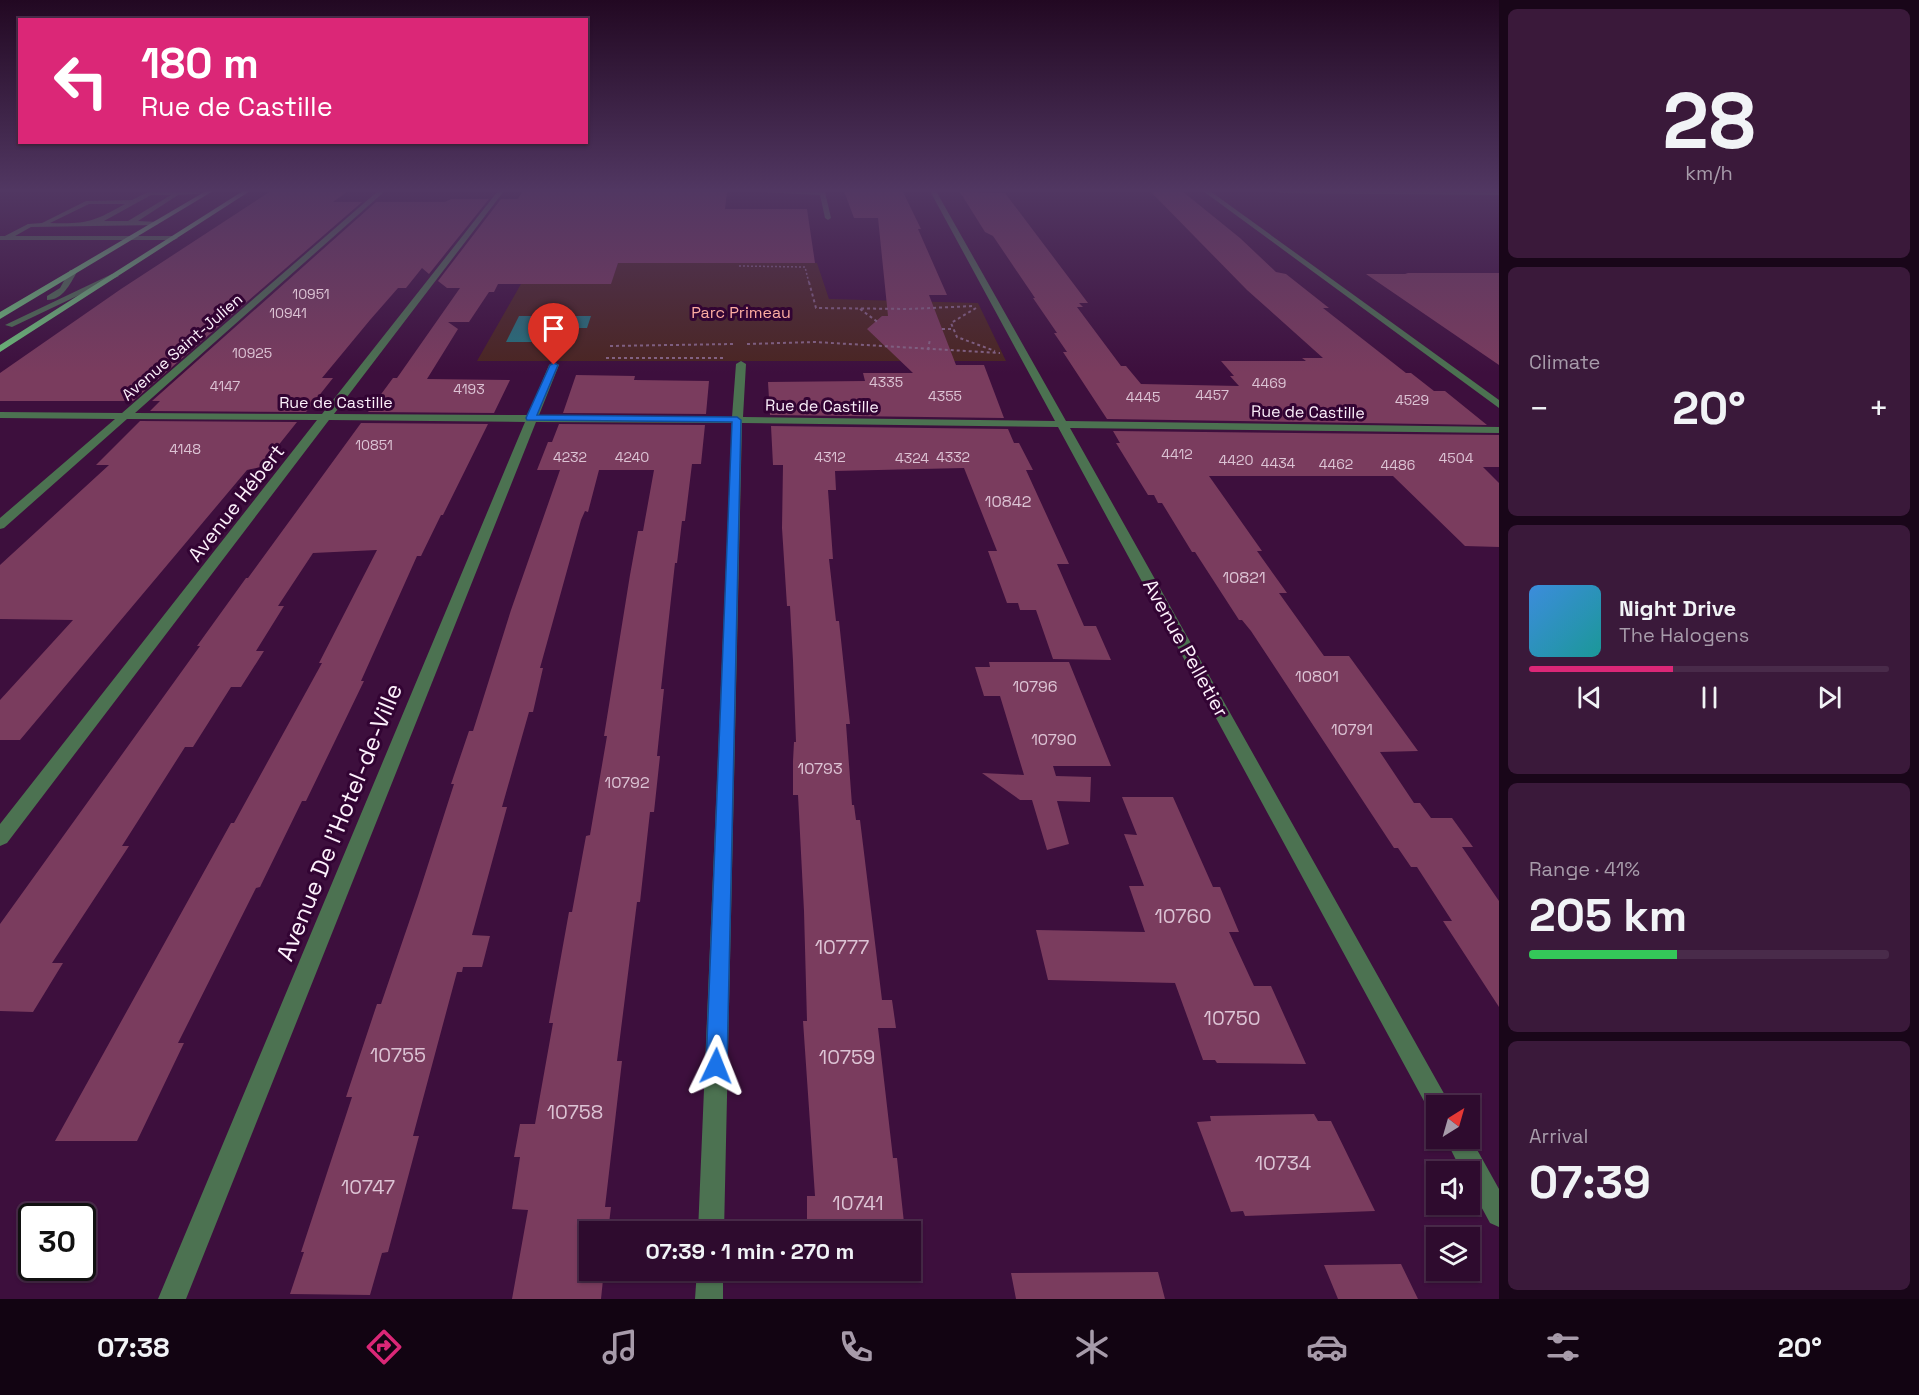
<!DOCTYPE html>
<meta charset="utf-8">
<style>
body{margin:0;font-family:"Space Grotesk",sans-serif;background:#3a193a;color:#f1f3f6;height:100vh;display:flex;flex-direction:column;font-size:22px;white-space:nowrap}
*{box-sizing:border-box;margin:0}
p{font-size:20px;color:#a79baa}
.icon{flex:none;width:33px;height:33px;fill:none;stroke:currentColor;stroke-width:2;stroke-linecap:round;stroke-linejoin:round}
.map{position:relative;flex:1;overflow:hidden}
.sheet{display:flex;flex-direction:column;gap:9px;padding:9px;background:#190619;width:420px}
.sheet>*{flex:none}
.banner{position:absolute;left:18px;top:18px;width:570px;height:126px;border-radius:0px;box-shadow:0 2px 4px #0004,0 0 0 2px #492b4a;background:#db2777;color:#fff;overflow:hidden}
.needle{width:39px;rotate:37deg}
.buttons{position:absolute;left:1426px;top:1095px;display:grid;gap:12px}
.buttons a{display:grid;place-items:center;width:54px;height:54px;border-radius:0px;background:#2e0b2e;box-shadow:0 2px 4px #0004,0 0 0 2px #492b4a;font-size:30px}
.speed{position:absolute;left:18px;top:1203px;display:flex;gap:12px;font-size:30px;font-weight:700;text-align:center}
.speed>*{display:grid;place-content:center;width:78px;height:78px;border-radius:50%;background:#2e0b2e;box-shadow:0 2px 4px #0004,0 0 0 2px #492b4a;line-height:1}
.speed .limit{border:3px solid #111;border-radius:9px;background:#fff;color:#111}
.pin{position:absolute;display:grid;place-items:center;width:51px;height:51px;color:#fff;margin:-62px -26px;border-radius:50% 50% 50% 0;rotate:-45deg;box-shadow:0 0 6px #0007}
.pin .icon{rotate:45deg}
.me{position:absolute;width:66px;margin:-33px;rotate:2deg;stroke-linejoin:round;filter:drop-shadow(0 0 4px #0008)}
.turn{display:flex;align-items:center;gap:21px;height:126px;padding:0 24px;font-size:27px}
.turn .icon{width:78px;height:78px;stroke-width:2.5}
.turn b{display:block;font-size:42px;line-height:51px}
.big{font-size:45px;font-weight:600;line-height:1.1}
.sheet .widget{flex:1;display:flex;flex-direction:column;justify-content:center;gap:9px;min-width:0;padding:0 21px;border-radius:9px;background:#3a193a}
.sheet .dial{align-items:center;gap:0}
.dial b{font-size:78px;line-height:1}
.song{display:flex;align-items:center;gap:18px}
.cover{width:72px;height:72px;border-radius:9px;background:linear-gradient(135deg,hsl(210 70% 55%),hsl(180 70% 35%))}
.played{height:6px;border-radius:3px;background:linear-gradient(90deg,#db2777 40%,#492b4a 40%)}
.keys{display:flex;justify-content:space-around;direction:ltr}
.heat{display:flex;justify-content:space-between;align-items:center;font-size:33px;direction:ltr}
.charge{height:9px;border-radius:4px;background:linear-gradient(90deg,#34c759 41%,#492b4a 0)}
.trip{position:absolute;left:579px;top:1221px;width:342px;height:60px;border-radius:0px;background:#2e0b2e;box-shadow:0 2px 4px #0004,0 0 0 2px #492b4a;font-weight:600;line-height:60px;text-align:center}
.tab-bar{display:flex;height:96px;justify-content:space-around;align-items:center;background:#120412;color:#a79baa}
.tab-bar .icon{width:42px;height:42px}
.tab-bar .selected{color:#db2777}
.tab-bar b{font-size:27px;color:#f1f3f6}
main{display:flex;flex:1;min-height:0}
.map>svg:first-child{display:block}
.green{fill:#4a2521}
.water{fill:#25717b}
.building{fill:#7a3c5e}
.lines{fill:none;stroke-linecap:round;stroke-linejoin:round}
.path-far1{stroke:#866585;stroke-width:1.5;stroke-dasharray:2 2;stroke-linecap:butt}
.path{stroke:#866585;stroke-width:2;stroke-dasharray:3 3;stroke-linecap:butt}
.service{fill:#4c7251;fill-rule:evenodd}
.minor{fill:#4c7251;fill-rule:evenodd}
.primary{fill:#6cbf79;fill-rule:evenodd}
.route{fill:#1a73e8;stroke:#114b97;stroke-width:1.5}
.labels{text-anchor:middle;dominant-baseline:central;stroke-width:6;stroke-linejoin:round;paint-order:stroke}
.far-number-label{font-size:14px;fill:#dcc3d4}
.far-park-label{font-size:16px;fill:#fdaca1;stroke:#320433}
.far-street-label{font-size:16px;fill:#fcf0fb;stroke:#320433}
.number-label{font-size:16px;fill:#dcc3d4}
.street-label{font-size:20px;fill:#fcf0fb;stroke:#320433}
.near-number-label{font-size:20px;fill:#dcc3d4}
.near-street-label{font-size:24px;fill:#fcf0fb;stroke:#320433}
</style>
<main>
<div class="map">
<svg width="1499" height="1299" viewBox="0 0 1499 1299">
<rect width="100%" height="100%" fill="#3d0f3d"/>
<path class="green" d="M618 263H817L829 299 978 303 1006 361H477L521 284H610Z"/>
<path class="water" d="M519 316H591L587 328H555L549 342H506Z"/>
<path class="building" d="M271 191H348L333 202H362L133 401H0V373L121 289Z
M523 191 727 192 725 209H807L815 263H618L611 284H498L494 292H489L469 322H448L458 329 427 379 510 380 494 413 368 412 393 378H397L460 288H447L438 281 501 199H518Z
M844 191 903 192 921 229H918L947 295H929L956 365H984L1004 418 770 415 768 382 865 381 863 373H913L867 329 882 316H888L878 218H854Z
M1150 191H1182L1240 238 1276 272 1286 274 1329 308H1323L1406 373H1411L1434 391H1445L1487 425 1107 419 1063 352H1067L1054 333H1057L1033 298H1035L993 236 985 232 960 192 1005 193 1088 303H1079L1083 307H1077L1121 366H1126L1141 384 1239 386 1230 376H1234L1221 361H1306L1302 358H1323L1247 290Z
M451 199H489L429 274 422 268 406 288H398L370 320 322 378H333L306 412 150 411 160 401H152L376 202H445Z
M1405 273H1499V365L1366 274H1408Z
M576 375 635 376 634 380 709 381 706 414 563 413Z
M140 421 297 422 261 467 247 470 20 740H0V700L73 620 0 619V565L109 465H96Z
M361 423 488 424 443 515H441L421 556H417L361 681H364L306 801H302L260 887 256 888 178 1043H184L137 1141H55L231 823H234L322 663H319L377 550 313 553 278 606H284L256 651H264L241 687H231L193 747H185L122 846H129L52 963H63L33 1012 0 1011V924L200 646H197L246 578H248Z
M559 424 705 425 701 464H692L685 521H682L677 563H675L661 689H664L657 756H660L654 812H650L640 902H637L617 1061H622L605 1207H611L608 1232H590V1270H604L601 1299H512L528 1210 512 1209 520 1157H514L520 1124H535L553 1023H549L569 912H572L586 836 590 835 607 736H604L630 575 638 531H643L654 470H599L588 512 585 511 581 520 540 668H543L533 712H529L502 807H507L472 935 490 936 482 967H463L462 972H457L413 1136H419L388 1252 382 1253 370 1295 290 1294 304 1252H301L352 1097H346L377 1004H381L418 896 454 784H451L469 731H473L511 610 560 470H537L548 442H552Z
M771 426 1008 429 1014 443H1019L1033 470H1026L1069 564H1057L1084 626H1096L1111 660 1053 659 1036 610H1020L1018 603H1007L988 551H997L964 468 835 471 836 490H828L833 559H829L836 621H839L850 724H846L852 805H854L856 820H860L882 1000H892L896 1028H878L893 1158H897L905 1232H816V1222L807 1221V1196H815L803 1021H807L804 911 798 795H793V761L794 742H796L793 661 790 606H787L782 528 783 465H773Z
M1113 431 1499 435V467H1483L1499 483V547L1465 546 1393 476H1209L1262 551H1257L1287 593H1279L1324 656H1349L1418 751 1380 752 1414 803H1420L1431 818H1452L1473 847H1462L1499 901V1007L1443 921H1452L1417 867H1411L1398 848H1394L1251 631 1242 620H1239L1195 552H1192L1162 503H1158L1154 495H1148L1116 443H1120Z
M989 662H1069L1111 766H1053L1056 776 1091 777 1090 802 1057 801 1069 844 1047 850 1032 800H1020L982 773 1024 775 1000 696H984L975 667H990Z
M1122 797H1173L1213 887H1220L1239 932H1229L1254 986H1271L1306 1064 1217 1063 1215 1060H1203L1175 983 1048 980 1036 930 1145 932 1129 886H1144L1124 834 1137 835Z
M1314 1114 1318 1121H1331L1375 1211 1245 1216 1243 1211 1231 1212 1197 1122 1211 1121 1210 1116Z
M1401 1264 1418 1299H1338L1324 1265Z
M818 1270H910L911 1280 818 1279Z
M1158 1272 1165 1299H1016L1011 1273Z"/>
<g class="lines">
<path class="path-far1" d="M739 266 805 267 809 283"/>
<path class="path" d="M809 282 816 308 909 309 974 306
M976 308 951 323 957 337 995 351
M860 309 879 323
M942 329H953
M747 344 815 342 1000 353
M610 346 733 344
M928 350 930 339
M606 358H723"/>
<path class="service" d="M150 191 209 193 178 195 138 221 159 222 157 225 31 227 8 240 1 238 28 224 42 223 86 201 132 200ZM151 195H171L128 221H104ZM89 204H125C93 222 87 224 50 223Z
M740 191 825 192 831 218 828 220 825 218 820 195Z
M70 270 77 272C70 284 63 300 47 300V296L60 288Z
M112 274 119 276 12 327 5 325Z"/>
<path class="minor" d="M378 191H385L135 413 322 414 498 191H504L334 414 528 415 549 365 554 362 559 365 539 415 732 417 736 364 741 361 746 364 743 417 1055 421 930 191H936L1066 421 1499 427V433L1070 428 1451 1106H1437V1117L1431 1114 1058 427 742 423 724 1232H698L732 423 536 422 186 1299H158L525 422 329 420 7 843 0 846V824L317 420 127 419 4 528 0 529V518L115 419 0 418V412L122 413Z
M1203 191H1210L1499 400V408Z
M1277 191H1499V195L1280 193Z
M0 236H174L178 238 174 240H0Z
M1470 1137 1499 1189V1227L1490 1223 1470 1186V1172H1462L1445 1138Z
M697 1270H723V1299H695Z"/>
<path class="primary" d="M206 191H213L0 319V312Z
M243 191H250L0 352V345Z"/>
</g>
<linearGradient id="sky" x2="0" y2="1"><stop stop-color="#220822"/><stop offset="0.51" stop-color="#513762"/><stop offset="1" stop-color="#513762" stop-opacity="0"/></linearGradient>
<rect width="1499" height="373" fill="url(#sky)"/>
<path class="route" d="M554 363 558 365 537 415 737 417 741 420 727 1066 724 1073 716 1076 709 1073 706 1066 732 422 527 420 526 418 550 365Z"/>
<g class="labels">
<g class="far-number-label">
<text x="311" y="294">10951</text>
<text x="288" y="313">10941</text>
<text x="252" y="353">10925</text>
<text x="886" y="382">4335</text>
<text x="1269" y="383">4469</text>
<text x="225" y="386">4147</text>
<text x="469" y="389">4193</text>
<text x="1212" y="395">4457</text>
<text x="945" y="396">4355</text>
<text x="1143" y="397">4445</text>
<text x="1412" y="400">4529</text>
<text x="374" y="445">10851</text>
<text x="185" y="449">4148</text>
<text x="1177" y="454">4412</text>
<text x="570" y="457">4232</text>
<text x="632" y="457">4240</text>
<text x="830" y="457">4312</text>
<text x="953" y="457">4332</text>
<text x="912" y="458">4324</text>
<text x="1456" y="458">4504</text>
<text x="1236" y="460">4420</text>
<text x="1278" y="463">4434</text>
<text x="1336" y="464">4462</text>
<text x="1398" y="465">4486</text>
</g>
<g class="far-park-label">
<text x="741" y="312">Parc Primeau</text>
</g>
<g class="far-street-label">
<text transform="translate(182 347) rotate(-41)">Avenue Saint-Julien</text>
<text x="336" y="402">Rue de Castille</text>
<text transform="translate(822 406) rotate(1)">Rue de Castille</text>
<text transform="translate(1308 412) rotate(1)">Rue de Castille</text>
</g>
<g class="number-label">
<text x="1008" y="501">10842</text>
<text x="1244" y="577">10821</text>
<text x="1317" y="676">10801</text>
<text x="1035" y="686">10796</text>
<text x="1352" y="729">10791</text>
<text x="1054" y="739">10790</text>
<text x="820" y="768">10793</text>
<text x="627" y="782">10792</text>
</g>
<g class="street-label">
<text transform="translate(236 503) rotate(-52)">Avenue Hébert</text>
<text transform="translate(1186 648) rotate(61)">Avenue Pelletier</text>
</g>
<g class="near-number-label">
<text x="1183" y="916">10760</text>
<text x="842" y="947">10777</text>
<text x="1232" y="1018">10750</text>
<text x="398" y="1055">10755</text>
<text x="847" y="1057">10759</text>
<text x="575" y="1112">10758</text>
<text x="1283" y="1163">10734</text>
<text x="368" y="1187">10747</text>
<text x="858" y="1203">10741</text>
</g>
<g class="near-street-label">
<text transform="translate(339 822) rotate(-68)">Avenue De l'Hotel-de-Ville</text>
</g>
</g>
</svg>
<div class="buttons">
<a><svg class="needle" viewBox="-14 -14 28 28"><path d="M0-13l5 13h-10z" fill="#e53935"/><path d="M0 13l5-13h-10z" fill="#a79baa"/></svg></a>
<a><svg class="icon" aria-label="sound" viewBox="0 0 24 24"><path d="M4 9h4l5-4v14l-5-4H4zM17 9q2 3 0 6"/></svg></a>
<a><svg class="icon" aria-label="layers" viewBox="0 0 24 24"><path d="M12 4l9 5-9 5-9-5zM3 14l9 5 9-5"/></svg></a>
</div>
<div class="speed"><div class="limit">30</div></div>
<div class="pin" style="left:554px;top:365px;background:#d93025"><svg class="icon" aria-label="arrive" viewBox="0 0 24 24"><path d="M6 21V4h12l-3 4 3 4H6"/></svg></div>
<svg class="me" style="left:716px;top:1066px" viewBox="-20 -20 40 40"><path d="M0-17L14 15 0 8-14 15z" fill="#1a73e8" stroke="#fff" stroke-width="4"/></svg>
<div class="trip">07:39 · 1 min · 270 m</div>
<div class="banner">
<div class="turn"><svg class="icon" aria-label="left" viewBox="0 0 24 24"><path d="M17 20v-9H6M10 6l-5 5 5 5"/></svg><div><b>180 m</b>Rue de Castille</div></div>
</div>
</div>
<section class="sheet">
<div class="widget dial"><b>28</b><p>km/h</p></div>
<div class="widget"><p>Climate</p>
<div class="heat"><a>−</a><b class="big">20°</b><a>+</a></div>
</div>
<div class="widget">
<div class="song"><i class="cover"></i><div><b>Night Drive</b><p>The Halogens</p></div></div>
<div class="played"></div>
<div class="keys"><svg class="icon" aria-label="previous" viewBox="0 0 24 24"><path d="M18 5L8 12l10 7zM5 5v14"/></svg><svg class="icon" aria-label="pause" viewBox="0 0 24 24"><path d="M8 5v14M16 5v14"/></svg><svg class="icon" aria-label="next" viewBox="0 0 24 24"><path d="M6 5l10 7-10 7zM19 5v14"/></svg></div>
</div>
<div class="widget"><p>Range · 41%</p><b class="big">205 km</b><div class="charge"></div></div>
<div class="widget"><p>Arrival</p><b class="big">07:39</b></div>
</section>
</main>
<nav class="tab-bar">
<b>07:38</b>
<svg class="icon selected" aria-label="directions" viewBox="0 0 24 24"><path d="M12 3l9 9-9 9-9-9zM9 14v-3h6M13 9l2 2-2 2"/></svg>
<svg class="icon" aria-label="music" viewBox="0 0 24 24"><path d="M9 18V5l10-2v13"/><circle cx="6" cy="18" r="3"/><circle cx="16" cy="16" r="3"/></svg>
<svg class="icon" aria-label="phone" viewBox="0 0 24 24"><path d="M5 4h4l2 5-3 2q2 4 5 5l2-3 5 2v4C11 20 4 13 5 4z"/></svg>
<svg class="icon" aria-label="climate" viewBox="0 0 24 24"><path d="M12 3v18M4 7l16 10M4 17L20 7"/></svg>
<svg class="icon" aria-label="car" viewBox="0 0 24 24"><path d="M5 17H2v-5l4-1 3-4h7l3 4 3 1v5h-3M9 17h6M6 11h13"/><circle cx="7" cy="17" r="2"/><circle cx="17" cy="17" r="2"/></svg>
<svg class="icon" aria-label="filters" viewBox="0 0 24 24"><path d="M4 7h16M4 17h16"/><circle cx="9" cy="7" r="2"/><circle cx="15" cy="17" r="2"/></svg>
<b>20°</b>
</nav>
